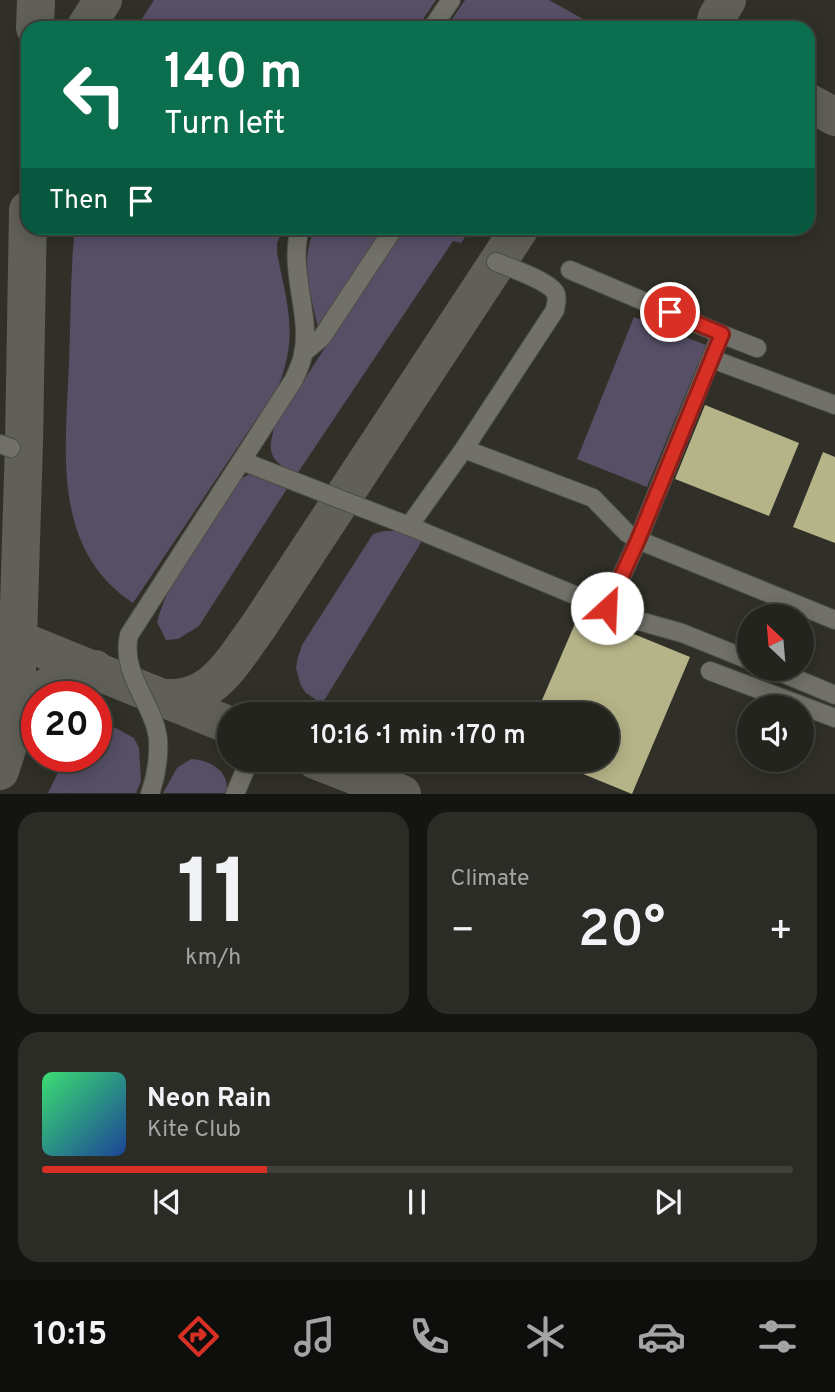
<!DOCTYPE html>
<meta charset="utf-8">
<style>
body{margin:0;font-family:Overpass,sans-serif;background:#2c2c27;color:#f1f3f6;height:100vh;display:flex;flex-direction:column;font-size:26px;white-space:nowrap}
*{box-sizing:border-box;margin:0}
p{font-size:23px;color:#a3a4a4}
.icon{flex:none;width:38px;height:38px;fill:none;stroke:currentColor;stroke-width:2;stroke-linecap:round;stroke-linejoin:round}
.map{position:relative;height:794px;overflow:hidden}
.details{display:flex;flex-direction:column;gap:18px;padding:18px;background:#141410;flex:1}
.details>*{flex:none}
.hud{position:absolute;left:21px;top:21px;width:794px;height:214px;border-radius:21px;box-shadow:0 4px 18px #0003,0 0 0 2px #41413c;background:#0b6e4f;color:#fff;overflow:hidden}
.needle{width:46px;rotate:334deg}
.tools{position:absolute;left:737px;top:604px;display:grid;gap:14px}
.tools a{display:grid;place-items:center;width:77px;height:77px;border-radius:50%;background:#24241e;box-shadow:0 4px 18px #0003,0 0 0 2px #41413c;font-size:35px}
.speed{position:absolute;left:21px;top:681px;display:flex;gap:14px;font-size:35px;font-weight:700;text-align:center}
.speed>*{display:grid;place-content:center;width:91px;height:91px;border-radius:50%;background:#24241e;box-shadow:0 4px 18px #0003,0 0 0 2px #41413c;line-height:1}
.speed .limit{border:10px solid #d22;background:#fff;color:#111}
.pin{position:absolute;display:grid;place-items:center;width:60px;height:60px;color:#fff;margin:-30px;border:4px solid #fff;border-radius:50%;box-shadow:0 2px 7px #0007}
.me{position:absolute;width:77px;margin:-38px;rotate:25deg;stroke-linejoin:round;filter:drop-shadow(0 0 5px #0008)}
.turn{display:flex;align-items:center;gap:24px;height:147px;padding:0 28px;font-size:32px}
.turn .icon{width:91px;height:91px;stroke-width:2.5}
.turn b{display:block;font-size:49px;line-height:60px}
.then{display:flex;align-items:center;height:66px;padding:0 28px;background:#0003;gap:14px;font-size:26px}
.big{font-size:52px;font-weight:600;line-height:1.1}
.details .card{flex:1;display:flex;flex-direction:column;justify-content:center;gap:10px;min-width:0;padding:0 24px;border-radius:21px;background:#2c2c27}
.details .dial{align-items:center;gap:0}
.dial b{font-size:91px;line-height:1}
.song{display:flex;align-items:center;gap:21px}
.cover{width:84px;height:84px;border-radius:10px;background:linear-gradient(135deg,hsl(140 70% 55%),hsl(220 70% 35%))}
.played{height:7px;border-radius:4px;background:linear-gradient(90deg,#d93025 30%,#41413c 30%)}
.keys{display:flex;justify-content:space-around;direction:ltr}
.heat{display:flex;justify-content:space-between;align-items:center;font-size:38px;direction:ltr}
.details .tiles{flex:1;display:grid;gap:18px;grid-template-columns:1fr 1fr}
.card:last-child{grid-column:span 2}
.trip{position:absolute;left:217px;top:702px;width:402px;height:70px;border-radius:35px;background:#24241e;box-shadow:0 4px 18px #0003,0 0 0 2px #41413c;font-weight:600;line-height:70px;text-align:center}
.dock{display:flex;height:112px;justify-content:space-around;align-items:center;background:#0e0e0c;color:#a3a4a4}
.dock .icon{width:49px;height:49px}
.dock .selected{color:#d93025}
.dock b{font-size:32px;color:#f1f3f6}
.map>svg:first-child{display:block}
.green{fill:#564f66}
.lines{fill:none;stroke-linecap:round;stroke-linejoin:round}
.taxiway{stroke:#606058;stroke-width:38}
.building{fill:#b5b488}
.minor-casing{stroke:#4d4d47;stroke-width:20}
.minor{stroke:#717169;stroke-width:18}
.route-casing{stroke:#8d1f18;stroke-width:18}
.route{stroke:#d93025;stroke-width:12}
</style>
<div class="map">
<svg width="835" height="794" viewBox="0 0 835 794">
<rect width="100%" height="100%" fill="#303028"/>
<path class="green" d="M154 0H436L417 28H136Z
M465 0H549L599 28H446Z
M75 228H284L277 243V253C287 304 299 336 278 387L133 603C50 548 66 449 69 362 71 317 70 272 75 228Z
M315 228H382L318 328C311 295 299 260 315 228Z
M403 228H471L461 243 453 241 297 474C269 461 266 452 276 423Z
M634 317 706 345 647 487 577 459Z
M254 472 288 487 199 626 178 639 166 640 157 622C172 570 208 525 238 480Z
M384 531H398L422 541 322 704 306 693 301 686 296 668 298 657 302 645 373 534Z
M96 723 112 726 134 738 139 748 141 781 136 793H48L66 756H96Z
M191 759C211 760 231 772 226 793H163L177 768Z"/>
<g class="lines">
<path class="taxiway" d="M35 28 36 0
M85 28 103 0
M714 28 717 17 727 0
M808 102 835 117
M0 632 229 725
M154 696C209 708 230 665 258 627L520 228
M13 730C32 691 52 678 95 669
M315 760 402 794
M0 771 13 730 17 671 24 443 28 210"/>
</g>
<path class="building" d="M705 405 799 443 769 516 675 479Z
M823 452 835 457V543L793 527Z
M580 612 690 657 632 794 549 760H607V714H536Z"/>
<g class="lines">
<defs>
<path id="minor" d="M432 28 451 0
M570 270 721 334 638 540 607 608
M721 334 757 348
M303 353 322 337 394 228
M712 359 835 405
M0 444 11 448
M464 449 593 498 627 533 638 540 835 620
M242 461 409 526 464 449 555 310C556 304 558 297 555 292 547 280 510 268 496 262
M409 526 632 619 682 633 749 660
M770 668 835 695
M710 671 835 718
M150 794C156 777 159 757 158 739 154 703 120 675 129 635L293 381C297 373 301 364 303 355 312 315 288 272 300 228
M235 794 246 768"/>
</defs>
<use href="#minor" class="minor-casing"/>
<use href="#minor" class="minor"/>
</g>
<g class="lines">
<defs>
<path id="route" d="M607 608 638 540 722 334 670 312"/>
</defs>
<use href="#route" class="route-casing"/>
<use href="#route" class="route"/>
</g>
</svg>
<div class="tools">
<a><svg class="needle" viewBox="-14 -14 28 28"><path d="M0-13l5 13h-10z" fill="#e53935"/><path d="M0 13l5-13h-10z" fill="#a3a4a4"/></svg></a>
<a><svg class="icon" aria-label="sound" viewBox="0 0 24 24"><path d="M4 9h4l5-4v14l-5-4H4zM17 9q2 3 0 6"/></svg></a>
</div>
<div class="speed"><div class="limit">20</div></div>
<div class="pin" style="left:670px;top:312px;background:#d93025"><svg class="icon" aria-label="arrive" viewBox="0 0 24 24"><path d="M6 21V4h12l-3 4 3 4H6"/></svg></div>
<svg class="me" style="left:607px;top:608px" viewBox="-20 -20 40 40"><circle r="19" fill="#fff"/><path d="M0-13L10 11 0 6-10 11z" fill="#d93025"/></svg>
<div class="trip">10:16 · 1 min · 170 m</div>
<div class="hud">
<div class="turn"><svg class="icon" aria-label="left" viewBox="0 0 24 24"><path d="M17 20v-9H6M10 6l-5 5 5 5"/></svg><div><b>140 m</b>Turn left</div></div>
<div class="then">Then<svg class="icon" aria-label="arrive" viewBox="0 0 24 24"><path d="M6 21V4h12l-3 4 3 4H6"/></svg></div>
</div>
</div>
<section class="details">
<div class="tiles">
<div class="card dial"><b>11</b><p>km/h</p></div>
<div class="card"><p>Climate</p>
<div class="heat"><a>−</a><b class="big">20°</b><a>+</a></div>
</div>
<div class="card">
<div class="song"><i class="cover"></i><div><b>Neon Rain</b><p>Kite Club</p></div></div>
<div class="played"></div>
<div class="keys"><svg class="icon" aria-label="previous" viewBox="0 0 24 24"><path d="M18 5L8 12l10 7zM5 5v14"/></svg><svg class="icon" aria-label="pause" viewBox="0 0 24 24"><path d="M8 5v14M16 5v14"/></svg><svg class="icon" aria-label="next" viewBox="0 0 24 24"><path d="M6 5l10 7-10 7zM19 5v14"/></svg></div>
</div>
</div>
</section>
<nav class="dock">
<b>10:15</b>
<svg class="icon selected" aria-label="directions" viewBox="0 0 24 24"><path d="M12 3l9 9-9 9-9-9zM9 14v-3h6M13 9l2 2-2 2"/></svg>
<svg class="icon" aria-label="music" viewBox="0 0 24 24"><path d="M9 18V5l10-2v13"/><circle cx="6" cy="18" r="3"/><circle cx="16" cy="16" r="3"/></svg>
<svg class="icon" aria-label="phone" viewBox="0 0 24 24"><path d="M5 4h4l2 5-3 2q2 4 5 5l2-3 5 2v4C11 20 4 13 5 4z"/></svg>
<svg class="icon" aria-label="climate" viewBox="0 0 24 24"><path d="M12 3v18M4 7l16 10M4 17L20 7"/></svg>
<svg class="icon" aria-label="car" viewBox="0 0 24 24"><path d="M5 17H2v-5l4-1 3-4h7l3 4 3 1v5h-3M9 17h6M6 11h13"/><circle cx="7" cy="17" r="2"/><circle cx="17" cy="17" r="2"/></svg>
<svg class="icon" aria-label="filters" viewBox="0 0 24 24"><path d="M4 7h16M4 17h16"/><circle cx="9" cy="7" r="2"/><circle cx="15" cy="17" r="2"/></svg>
</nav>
